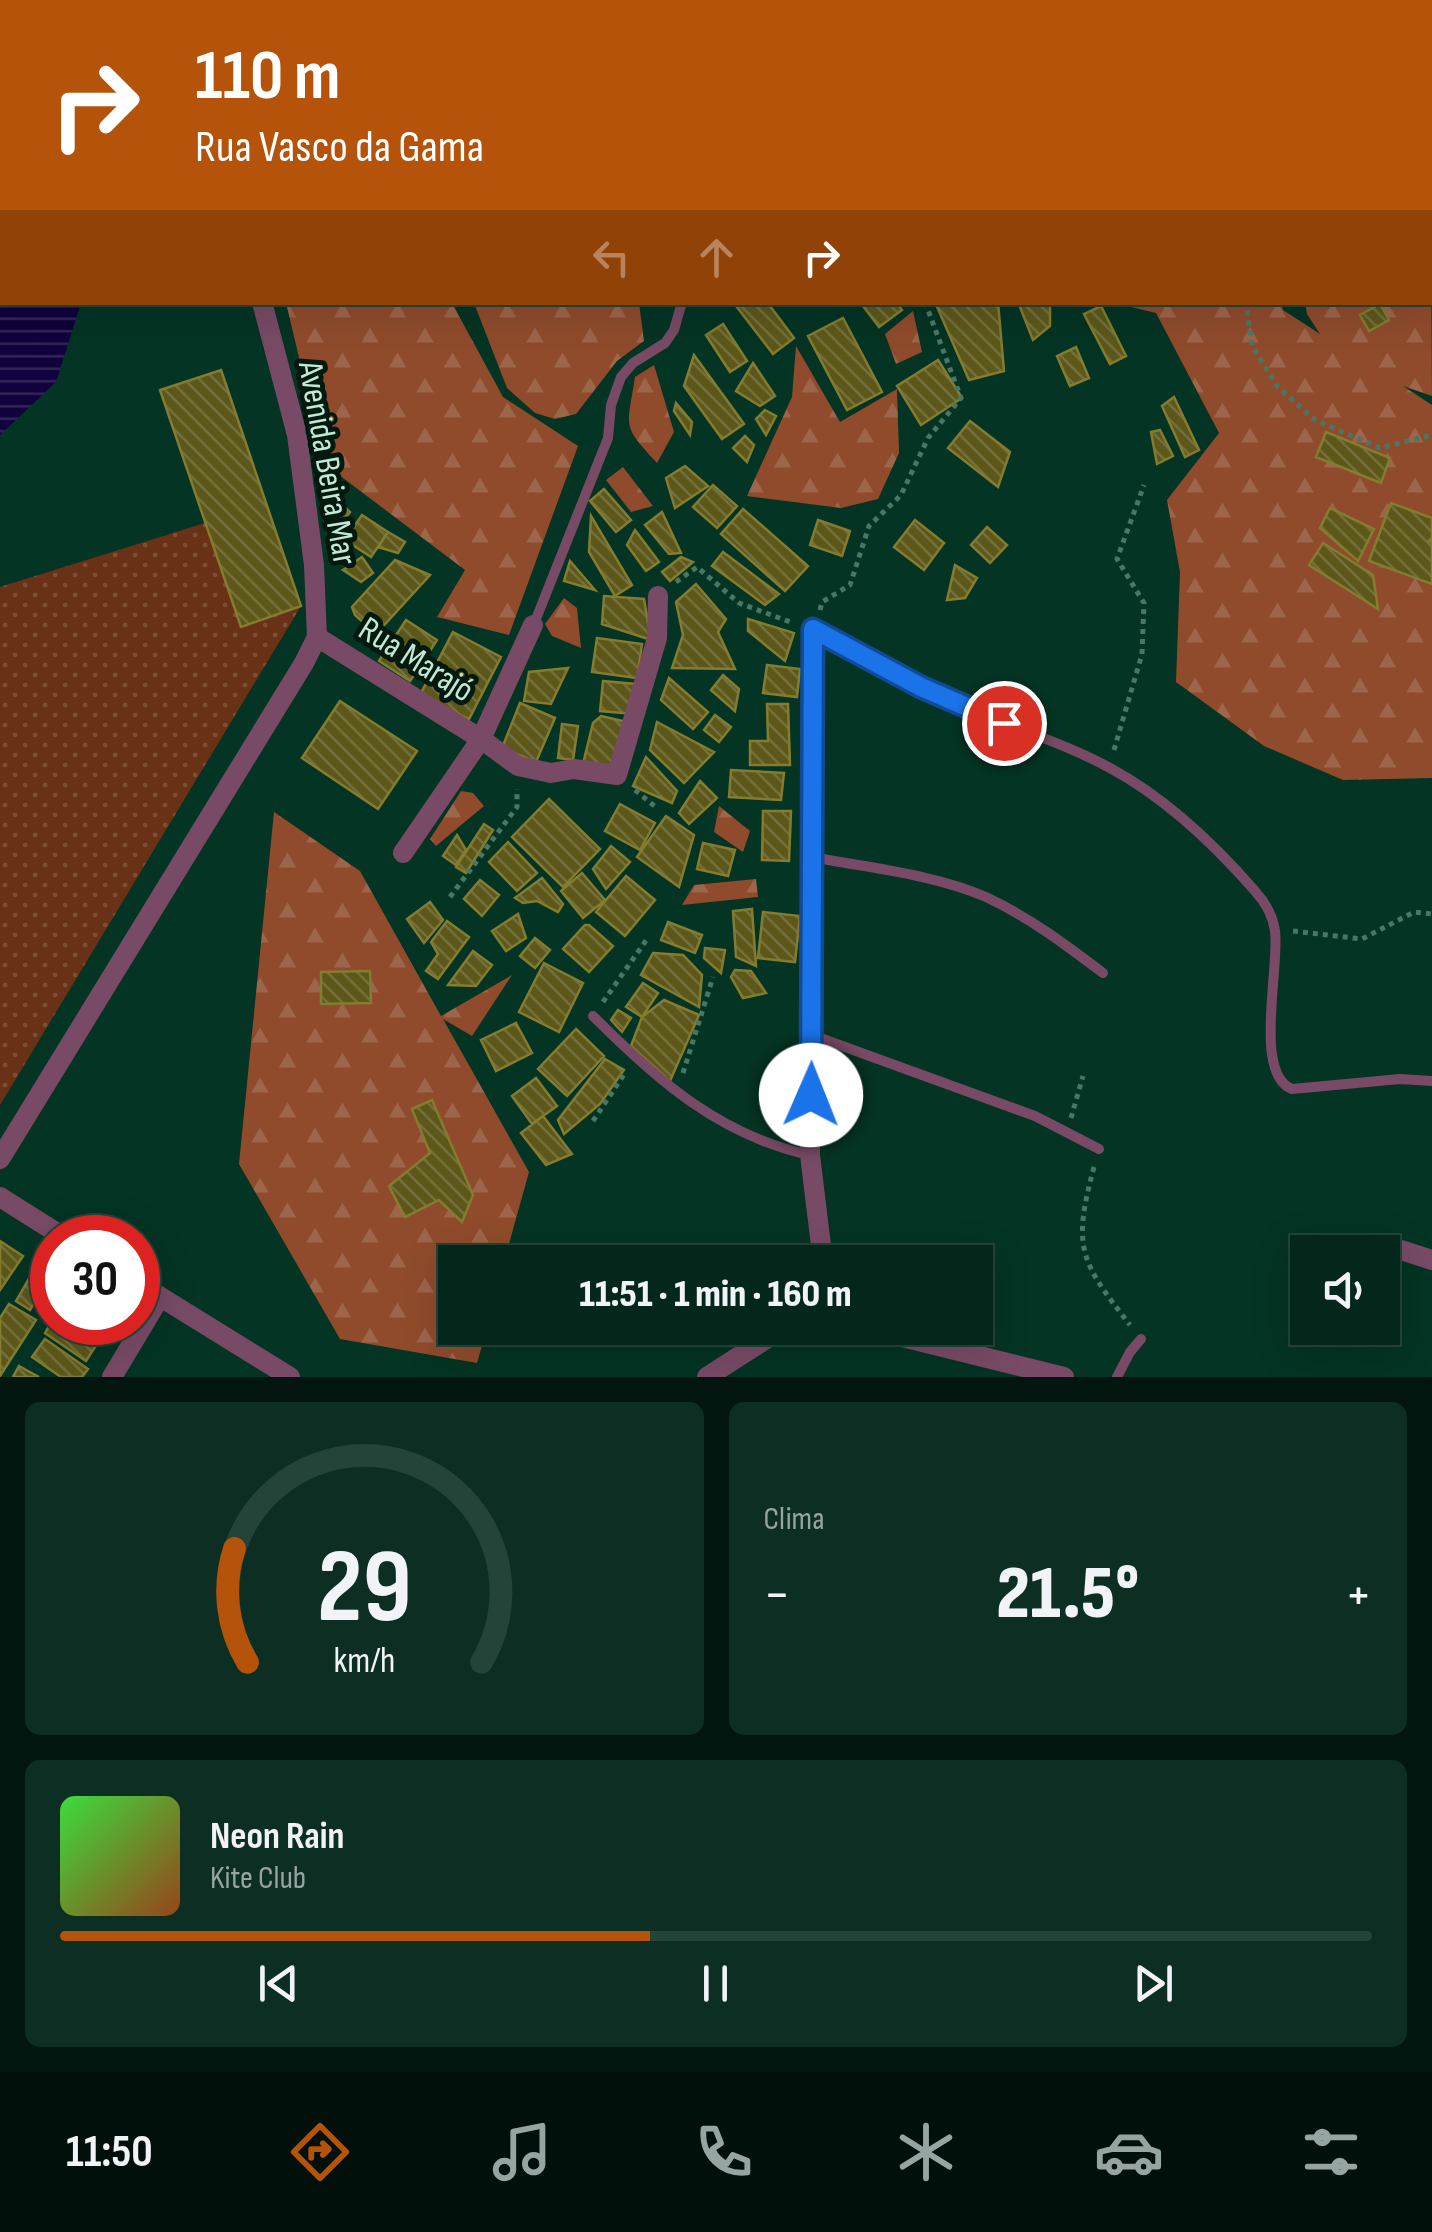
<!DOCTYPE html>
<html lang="pt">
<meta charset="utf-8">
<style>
body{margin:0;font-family:"Sofia Sans Condensed",sans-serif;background:#0d2f23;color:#f1f3f6;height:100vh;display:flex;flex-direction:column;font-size:38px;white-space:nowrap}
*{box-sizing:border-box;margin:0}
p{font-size:32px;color:#97a5a2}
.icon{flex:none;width:55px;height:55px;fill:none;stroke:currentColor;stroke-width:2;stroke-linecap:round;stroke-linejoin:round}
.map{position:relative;height:1377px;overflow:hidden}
.details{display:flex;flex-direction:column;gap:25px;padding:25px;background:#02150e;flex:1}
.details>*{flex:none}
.hud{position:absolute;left:0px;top:0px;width:1432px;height:305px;box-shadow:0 10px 40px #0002,0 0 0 2px #244439;background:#b45309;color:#fff;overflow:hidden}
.fabs{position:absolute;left:1290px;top:1235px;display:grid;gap:20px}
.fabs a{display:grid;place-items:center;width:110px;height:110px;border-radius:0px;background:#03271a;box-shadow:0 10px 40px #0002,0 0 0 2px #244439;font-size:50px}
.speed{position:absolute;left:30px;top:1215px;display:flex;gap:20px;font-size:50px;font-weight:700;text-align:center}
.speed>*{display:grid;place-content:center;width:130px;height:130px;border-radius:50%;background:#03271a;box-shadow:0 10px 40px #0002,0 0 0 2px #244439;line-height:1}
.speed .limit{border:15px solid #d22;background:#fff;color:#111}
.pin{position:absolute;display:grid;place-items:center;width:85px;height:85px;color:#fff;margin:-42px;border:5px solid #fff;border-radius:50%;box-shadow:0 2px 10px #0007}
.me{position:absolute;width:110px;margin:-55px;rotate:1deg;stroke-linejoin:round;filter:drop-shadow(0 0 8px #0008)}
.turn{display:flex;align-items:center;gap:35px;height:210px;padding:0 30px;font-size:45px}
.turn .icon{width:130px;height:130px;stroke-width:2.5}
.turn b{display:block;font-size:70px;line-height:85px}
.lanes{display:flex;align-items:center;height:95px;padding:0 30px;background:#0003;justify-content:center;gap:50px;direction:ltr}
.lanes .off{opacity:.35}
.big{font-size:75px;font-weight:800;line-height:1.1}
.details .tile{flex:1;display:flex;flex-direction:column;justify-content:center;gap:15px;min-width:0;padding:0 35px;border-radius:15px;background:#0d2f23}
.details .dial{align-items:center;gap:0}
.dial svg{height:260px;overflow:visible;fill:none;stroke:#244439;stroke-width:7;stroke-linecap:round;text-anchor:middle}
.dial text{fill:#f1f3f6;stroke:none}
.song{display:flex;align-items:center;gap:30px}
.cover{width:120px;height:120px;border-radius:15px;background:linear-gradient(135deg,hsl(120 70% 55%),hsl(20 70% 35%))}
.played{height:10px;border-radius:5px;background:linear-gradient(90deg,#b45309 45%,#244439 45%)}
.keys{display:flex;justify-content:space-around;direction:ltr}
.heat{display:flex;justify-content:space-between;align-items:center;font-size:55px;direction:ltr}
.details .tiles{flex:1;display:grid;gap:25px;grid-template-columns:1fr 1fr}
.tile:last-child{grid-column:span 2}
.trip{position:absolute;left:438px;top:1245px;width:555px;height:100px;border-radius:0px;background:#03271a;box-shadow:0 10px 40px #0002,0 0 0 2px #244439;font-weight:800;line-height:100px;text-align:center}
.tab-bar{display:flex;height:160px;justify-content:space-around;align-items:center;background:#01100a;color:#97a5a2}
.tab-bar .icon{width:70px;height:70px}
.tab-bar .on{color:#b45309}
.tab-bar b{font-size:45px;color:#f1f3f6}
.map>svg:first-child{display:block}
.green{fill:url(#green-dots)}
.forest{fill:url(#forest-firs)}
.water{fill:url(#water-rules)}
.building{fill:url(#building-back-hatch);stroke:#837c31;stroke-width:2.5}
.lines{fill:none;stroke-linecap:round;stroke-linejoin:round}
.path{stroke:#4a7765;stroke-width:5;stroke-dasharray:5 5;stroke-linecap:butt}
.lane{stroke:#784a65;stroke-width:10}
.street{stroke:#784a65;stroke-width:20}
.route-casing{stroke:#114b97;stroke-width:25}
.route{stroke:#1a73e8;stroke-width:18}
.labels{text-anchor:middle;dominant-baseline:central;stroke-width:10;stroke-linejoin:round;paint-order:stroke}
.street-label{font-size:35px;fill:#c2e9d6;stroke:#01190f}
</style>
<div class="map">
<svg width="1432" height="1377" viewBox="0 0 1432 1377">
<defs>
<pattern id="green-dots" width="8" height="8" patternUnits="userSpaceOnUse" patternTransform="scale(2.5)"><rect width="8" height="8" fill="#693116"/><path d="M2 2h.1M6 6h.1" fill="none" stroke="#7d4f37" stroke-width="1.8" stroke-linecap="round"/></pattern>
<pattern id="forest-firs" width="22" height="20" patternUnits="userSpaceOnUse" patternTransform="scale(2.5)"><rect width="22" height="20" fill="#8f4b2c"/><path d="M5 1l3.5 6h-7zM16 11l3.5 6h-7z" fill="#9d654a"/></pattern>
<pattern id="water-rules" width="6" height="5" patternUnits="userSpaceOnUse" patternTransform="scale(2.5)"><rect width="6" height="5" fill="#11013c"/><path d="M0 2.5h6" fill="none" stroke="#322657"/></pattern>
<pattern id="building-back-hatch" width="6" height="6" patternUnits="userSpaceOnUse" patternTransform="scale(2.5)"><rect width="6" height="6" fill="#5d581a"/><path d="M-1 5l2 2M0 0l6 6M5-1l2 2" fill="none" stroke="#73703b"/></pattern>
</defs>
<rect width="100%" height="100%" fill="#043423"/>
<path class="green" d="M205 523 241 626 301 606 0 1105V587Z"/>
<path class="forest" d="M226 0H519L520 2H227Z
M875 0H1184L1187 2H877Z
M1263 0H1432V70L1430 2Z
M1430 91 1432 396 1403 386 1432 405V778L1343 780 1264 746 1176 682 1180 572 1167 500 1219 433 1156 313 1115 303H1281L1283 310 1320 334 1307 314 1305 303 1430 302Z
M286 303H452L503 397 578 446 509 635 437 617 465 570 339 475 307 391Z
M615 303 617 306 639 303 644 341 617 361 576 414 555 419 535 413 507 388 474 303Z
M913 311 922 352 896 364 885 334Z
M796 346 840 422 897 389 899 453 878 499 841 508 747 496 792 397Z
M654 365 674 432 657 463C621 424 627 429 635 377Z
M623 467 653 506 631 512 606 480Z
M564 598 577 608 581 648 552 636 545 624Z
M461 791 473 793 484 806 436 846 430 839Z
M719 806 750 831 743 852 714 832Z
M274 812 360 871 441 1016 512 975 472 1036 443 1019 529 1172 504 1262H455V1328H487L477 1363 340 1339 239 1164Z
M756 879 758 897 682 905 694 885Z"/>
<path class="water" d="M0 0 16 2H2V302L81 303 56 382 0 435Z"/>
<path class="building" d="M733 302H767L794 338 773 354Z
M860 302H896L902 310 879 327Z
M935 302H998L1004 371 969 380Z
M1018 302H1050V326L1033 340Z
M1380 304 1389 320 1369 331 1360 315Z
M1101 306 1126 356 1110 364 1084 314Z
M843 318 882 392 847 410 808 336Z
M723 324 747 361 730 372 706 335Z
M1076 347 1089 378 1070 386 1057 356Z
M694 355 744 424 722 439 684 386Z
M938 360 962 398 921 425 897 386Z
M753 363 775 396 760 406 736 391Z
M221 370 301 606 241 627 160 390Z
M1174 397 1199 450 1185 457 1162 406Z
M676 403 692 422 690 435 674 411Z
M765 410 776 416 766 435 756 419Z
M970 421 1010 452 998 487 948 448Z
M1160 430 1173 456 1157 464 1151 432Z
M1326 432 1390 458 1381 483 1316 457Z
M745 436 754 445 747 462 733 448Z
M685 466 708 486 675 508 666 478Z
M713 485 737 506 717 528 693 507Z
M604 489 631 520 616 532 590 501Z
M335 498 350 512 328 539V507Z
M1391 503 1432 518V538L1429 541 1432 542V584L1369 561Z
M1330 508 1374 529 1358 561 1320 528Z
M743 509 808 566 785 591 721 534Z
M662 512 681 553 669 554 645 525Z
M362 515 388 532 371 557 345 540Z
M591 516 632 585 615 596 589 552Z
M818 520 850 531 842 556 810 545Z
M915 520 944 543 924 570 894 547Z
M987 527 1007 545 990 563 971 545Z
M635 530 659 562 646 571 627 545Z
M388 532 405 542 398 553 378 547Z
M1323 543 1373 575 1378 609 1309 565Z
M723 552 779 594 765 605 712 566Z
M362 557 373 573 361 582 343 570Z
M681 557 693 562 670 581 662 572Z
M395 560 430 575 376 634 355 615 352 607Z
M570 561 595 590 564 581Z
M955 565 977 578 965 598 947 600Z
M696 584 726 619 718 632 735 669 672 668 683 635 676 602Z
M604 596 644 599 651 640 602 624Z
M748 619 794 633 785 661 748 631Z
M406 620 437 640 410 681 379 661Z
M453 632 501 657 469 719 420 695Z
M597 638 642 644 637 678 592 672Z
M767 665 800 669 797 697 763 693Z
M568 668 551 704 524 701 529 672Z
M723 675 739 689 735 711 711 690Z
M669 678 708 712 693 729 661 700Z
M603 681 636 684 634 714 600 711Z
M340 701 417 751 378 809 302 758Z
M520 703 555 718 536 762 502 748Z
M767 704H788L790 765H750V741H768Z
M715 715 731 727 719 742 704 730Z
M601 716 631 723 617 776 582 768 593 723Z
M657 722 714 752 684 783 650 750Z
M562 724 578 726 573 760 558 758Z
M646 757 677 791 672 803 633 786Z
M731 770 784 773 781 800 729 797Z
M700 781 717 798 689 824 679 813Z
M549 799 600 849 563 887 512 837Z
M620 804 655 823 640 850 605 831Z
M763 811H791L789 861 762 860Z
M666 816 694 835 679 887 637 857Z
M484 824 493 830 466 873 456 867Z
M457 835 466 850 456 865 443 856Z
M508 842 537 873 517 891 489 862Z
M703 843 735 850 728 876 697 869Z
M611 846 630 862 606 889 593 869Z
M582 873 605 900 583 918 561 891Z
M626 876 655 900 625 936 596 912Z
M542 878 563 904 558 912 537 901 523 903 515 898Z
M480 880 499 895 482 916 464 899Z
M430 902 443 920 424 943 407 919Z
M752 909 756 966 736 957 733 911Z
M763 912 800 916 795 962 758 958Z
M518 914 526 938 506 951 492 931Z
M447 921 469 937 438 979 426 971 438 954 431 942Z
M668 922 702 935 695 953 661 940Z
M585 925H589L613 946 589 972 563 949Z
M535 938 550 950 535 968 520 956Z
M705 948 725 950 721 973 704 958Z
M473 951 492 965 476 986 448 985Z
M653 953 683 955 702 975 699 1007 641 975Z
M544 963 583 983 559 1032 519 1012Z
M735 970 751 971 766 993 743 998 731 977Z
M370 971 371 1003 321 1004V972Z
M643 983 658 993 642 1017 626 1007Z
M664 1000 699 1015 670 1081 631 1046 642 1017Z
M618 1010 631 1018 622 1032 611 1020Z
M516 1023 532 1053 496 1071 481 1040Z
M576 1029 604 1056 567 1096 538 1069Z
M605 1059 624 1070 600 1104 564 1134 558 1120Z
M536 1078 557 1106 532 1124 512 1096Z
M432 1100 473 1195 462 1222 439 1200 405 1217 389 1186 430 1153 412 1109Z
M543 1116 572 1154 546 1165 521 1133Z
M0 1241 23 1256 0 1290Z
M34 1270 49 1279 30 1310 16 1301Z
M9 1304 36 1320 0 1376V1318Z
M52 1321V1322H111L86 1361 45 1333Z
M45 1339 88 1369 82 1377H61L32 1357Z
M19 1366 39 1377H13Z"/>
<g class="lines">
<path class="path" d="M787 0 788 2
M1224 0 1225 2
M1252 302 1247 310 1252 346 1277 386 1315 420 1380 448 1432 435
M676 582 697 567 739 603 793 623
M820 610 822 602 850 585 869 526 901 495 928 438 961 398 925 302
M1114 750 1142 654 1144 603 1117 559 1144 485
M635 790 658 809
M450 897 517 807V789
M1293 931 1362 939 1414 912 1432 914
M603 1002 647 939
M683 1073 713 977
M1071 1118 1083 1076
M593 1121 625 1073
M1094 1167C1072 1248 1080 1261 1130 1325"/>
<path class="lane" d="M534 624 608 438 611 405 621 377 633 363 665 343 674 330 682 302
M814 630C863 656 911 684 963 706 1011 727 1064 743 1110 768 1164 797 1215 845 1255 891 1265 902 1273 916 1275 931 1280 967 1253 1074 1292 1089L1400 1079 1432 1081
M812 857C869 868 933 874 986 897 1029 917 1066 945 1103 973
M593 1016C657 1080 719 1135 809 1155
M812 1035 1035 1116 1099 1149
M1117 1377 1130 1352 1141 1339"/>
<path class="street" d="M171 0 172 2
M813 629 810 1155 823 1262
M317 637 481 739 518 766 551 773 574 769 617 775 657 638 658 596
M403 853 481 739 533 625
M0 1159 304 663 317 637 314 565 297 435 262 302
M0 1197 65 1238
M1401 1250 1432 1260
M138 1283 290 1377
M866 1328 1064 1377
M112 1377 160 1297
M707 1377 783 1328"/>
</g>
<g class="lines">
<defs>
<path id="route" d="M811 1095 813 629 921 687 1004 723"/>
</defs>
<use href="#route" class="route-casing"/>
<use href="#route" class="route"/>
</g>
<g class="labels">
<g class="street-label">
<text transform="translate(327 463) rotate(80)">Avenida Beira Mar</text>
<text transform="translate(416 660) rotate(32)">Rua Marajó</text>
</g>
</g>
</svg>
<div class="fabs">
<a><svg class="icon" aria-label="sound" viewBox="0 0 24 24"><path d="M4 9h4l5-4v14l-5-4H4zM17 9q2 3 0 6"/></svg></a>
</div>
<div class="speed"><div class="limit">30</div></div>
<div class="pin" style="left:1004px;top:723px;background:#d93025"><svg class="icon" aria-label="arrive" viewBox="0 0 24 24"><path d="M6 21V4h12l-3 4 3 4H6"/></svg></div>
<svg class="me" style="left:811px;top:1095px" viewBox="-20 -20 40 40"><circle r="19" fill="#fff"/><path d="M0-13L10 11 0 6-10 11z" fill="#1a73e8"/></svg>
<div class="trip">11:51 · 1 min · 160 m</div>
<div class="hud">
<div class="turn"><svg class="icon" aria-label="right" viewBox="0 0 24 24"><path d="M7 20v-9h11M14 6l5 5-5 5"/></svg><div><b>110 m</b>Rua Vasco da Gama</div></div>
<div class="lanes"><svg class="icon off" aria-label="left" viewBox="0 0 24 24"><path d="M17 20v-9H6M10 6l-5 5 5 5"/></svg><svg class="icon off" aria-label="ahead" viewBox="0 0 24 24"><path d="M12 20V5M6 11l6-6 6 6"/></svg><svg class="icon" aria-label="right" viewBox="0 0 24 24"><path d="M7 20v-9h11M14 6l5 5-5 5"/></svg></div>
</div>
</div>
<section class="details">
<div class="tiles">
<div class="tile dial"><svg viewBox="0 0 100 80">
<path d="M14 69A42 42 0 1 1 86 69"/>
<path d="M14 69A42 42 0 0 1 10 34" stroke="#b45309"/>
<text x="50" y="56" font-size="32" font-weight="700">29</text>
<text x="50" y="72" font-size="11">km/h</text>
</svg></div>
<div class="tile"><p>Clima</p>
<div class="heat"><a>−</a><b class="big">21.5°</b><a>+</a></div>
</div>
<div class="tile">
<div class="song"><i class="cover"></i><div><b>Neon Rain</b><p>Kite Club</p></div></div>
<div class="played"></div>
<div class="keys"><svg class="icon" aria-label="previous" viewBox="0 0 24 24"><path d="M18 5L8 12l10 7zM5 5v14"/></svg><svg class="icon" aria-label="pause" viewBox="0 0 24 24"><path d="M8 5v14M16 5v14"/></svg><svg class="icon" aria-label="next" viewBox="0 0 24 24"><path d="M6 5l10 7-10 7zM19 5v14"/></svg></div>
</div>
</div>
</section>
<nav class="tab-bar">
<b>11:50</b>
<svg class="icon on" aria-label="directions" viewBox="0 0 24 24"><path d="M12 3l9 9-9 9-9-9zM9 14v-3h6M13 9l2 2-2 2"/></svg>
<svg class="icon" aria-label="music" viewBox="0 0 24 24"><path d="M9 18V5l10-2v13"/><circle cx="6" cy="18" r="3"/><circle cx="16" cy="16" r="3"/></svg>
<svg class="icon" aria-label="phone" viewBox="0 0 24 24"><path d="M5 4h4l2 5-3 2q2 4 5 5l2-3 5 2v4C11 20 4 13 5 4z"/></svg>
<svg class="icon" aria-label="climate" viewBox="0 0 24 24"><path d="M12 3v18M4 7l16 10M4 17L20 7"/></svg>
<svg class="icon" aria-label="car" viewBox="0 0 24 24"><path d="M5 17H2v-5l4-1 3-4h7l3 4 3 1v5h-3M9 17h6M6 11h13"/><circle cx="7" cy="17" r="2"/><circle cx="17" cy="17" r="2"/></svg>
<svg class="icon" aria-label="filters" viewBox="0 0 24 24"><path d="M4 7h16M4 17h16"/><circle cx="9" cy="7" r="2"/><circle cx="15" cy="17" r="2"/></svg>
</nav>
